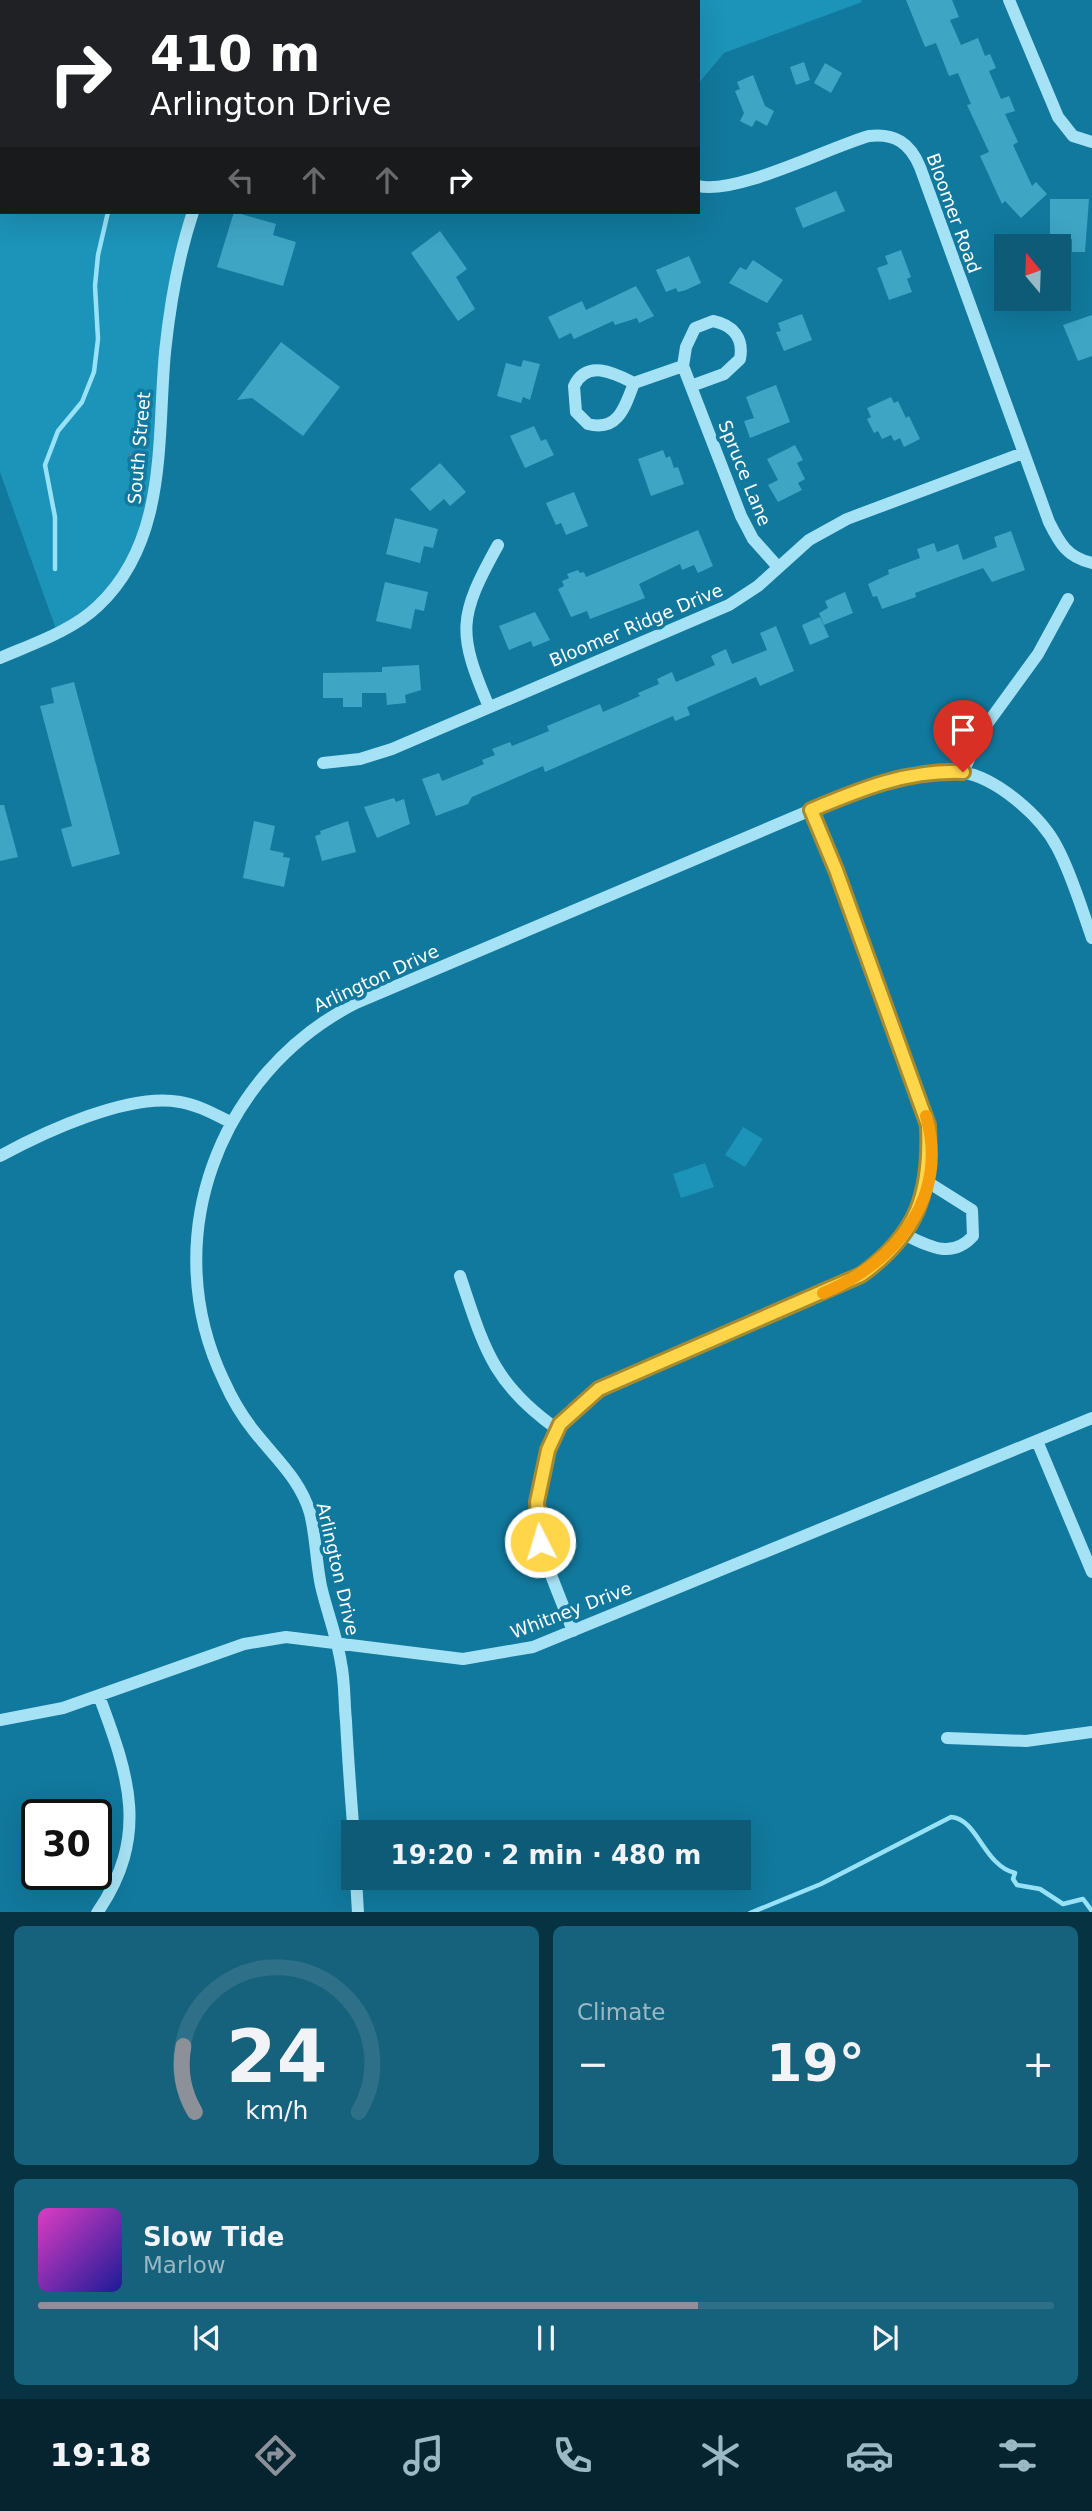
<!DOCTYPE html>
<meta charset="utf-8">
<style>
body{margin:0;font-family:"DejaVu Sans",sans-serif;background:#16617b;color:#f1f3f6;height:100vh;display:flex;flex-direction:column;font-size:26px;white-space:nowrap}
*{box-sizing:border-box;margin:0}
p{font-size:23px;color:#9ab9c5}
.icon{flex:none;width:38px;height:38px;fill:none;stroke:currentColor;stroke-width:2;stroke-linecap:round;stroke-linejoin:round}
.map{position:relative;height:1912px;overflow:hidden}
.details{display:flex;flex-direction:column;gap:14px;padding:14px;background:#073241;flex:1}
.details>*{flex:none}
.hud{position:absolute;left:0px;top:0px;width:700px;height:214px;box-shadow:0 7px 28px #0002;background:#202124;color:#fff;overflow:hidden}
.needle{width:46px;rotate:341deg}
.buttons{position:absolute;left:994px;top:234px;display:grid;gap:14px}
.buttons a{display:grid;place-items:center;width:77px;height:77px;border-radius:0px;background:#0d5b76;box-shadow:0 7px 28px #0002;font-size:35px}
.speed{position:absolute;left:21px;top:1799px;display:flex;gap:14px;font-size:35px;font-weight:700;text-align:center}
.speed>*{display:grid;place-content:center;width:91px;height:91px;border-radius:50%;background:#0d5b76;box-shadow:0 7px 28px #0002;line-height:1}
.speed .limit{border:4px solid #111;border-radius:10px;background:#fff;color:#111}
.pin{position:absolute;display:grid;place-items:center;width:60px;height:60px;color:#fff;margin:-72px -30px;border-radius:50% 50% 50% 0;rotate:-45deg;box-shadow:0 0 7px #0007}
.pin .icon{rotate:45deg}
.me{position:absolute;width:77px;margin:-38px;rotate:355deg;stroke-linejoin:round;filter:drop-shadow(0 0 5px #0008)}
.turn{display:flex;align-items:center;gap:24px;height:147px;padding:0 35px;font-size:32px}
.turn .icon{width:91px;height:91px;stroke-width:2.5}
.turn b{display:block;font-size:49px;line-height:60px}
.lanes{display:flex;align-items:center;height:66px;padding:0 35px;background:#0003;justify-content:center;gap:35px;direction:ltr}
.lanes .off{opacity:.35}
.big{font-size:52px;font-weight:700;line-height:1.1}
.details .tile{flex:1;display:flex;flex-direction:column;justify-content:center;gap:10px;min-width:0;padding:0 24px;border-radius:10px;background:#16617b}
.details .dial{align-items:center;gap:0}
.dial svg{height:182px;overflow:visible;fill:none;stroke:#2d7088;stroke-width:7;stroke-linecap:round;text-anchor:middle}
.dial text{fill:#f1f3f6;stroke:none}
.song{display:flex;align-items:center;gap:21px}
.cover{width:84px;height:84px;border-radius:10px;background:linear-gradient(135deg,hsl(310 70% 55%),hsl(240 70% 35%))}
.played{height:7px;border-radius:4px;background:linear-gradient(90deg,#8c9099 65%,#2d7088 65%)}
.keys{display:flex;justify-content:space-around;direction:ltr}
.heat{display:flex;justify-content:space-between;align-items:center;font-size:38px;direction:ltr}
.details .tiles{flex:1;display:grid;gap:14px;grid-template-columns:1fr 1fr}
.tile:last-child{grid-column:span 2}
.trip{position:absolute;left:341px;top:1820px;width:410px;height:70px;border-radius:0px;background:#0d5b76;box-shadow:0 7px 28px #0002;font-weight:700;line-height:70px;text-align:center}
.tab-bar{display:flex;height:112px;justify-content:space-around;align-items:center;background:#05242f;color:#9ab9c5}
.tab-bar .icon{width:49px;height:49px}
.tab-bar .on{color:#8c9099}
.tab-bar b{font-size:32px;color:#f1f3f6}
.map>svg:first-child{display:block}
.green{fill:#1c93b8}
.lines{fill:none;stroke-linecap:round;stroke-linejoin:round}
.stream{stroke:#98e2f8;stroke-width:4.5}
.building{fill:#3ea5c5}
.minor{stroke:#a6e2f5;stroke-width:12}
.route-casing{stroke:#a68a30;stroke-width:18}
.route{stroke:#ffd54a;stroke-width:12}
.slow{stroke:#f59e0b;stroke-width:12}
.labels{text-anchor:middle;dominant-baseline:central;stroke-width:7;stroke-linejoin:round;paint-order:stroke}
.street-label{font-size:18px;fill:#fff;stroke:#11799d}
</style>
<div class="map">
<svg width="1092" height="1913" viewBox="0 0 1092 1913">
<rect width="100%" height="100%" fill="#11799d"/>
<path class="green" d="M0 0H861L862 2 724 53 698 84V2H2V212H193L180 258 153 500 114 589 57 632 0 472Z
M743 1127 763 1139 745 1167 725 1155Z
M705 1163 714 1187 681 1198 673 1174Z"/>
<g class="lines">
<path class="stream" d="M277 2 278 0
M55 569V517L45 465 58 431 82 402 94 372 98 339 95 286 98 255 108 212
M750 1913 821 1884 951 1817C978 1819 983 1865 1015 1873L1013 1879 1017 1885 1040 1889 1063 1904 1083 1899 1092 1911"/>
</g>
<path class="building" d="M906 0H952L959 17 950 20 961 45 978 38 985 56 990 54 996 68 989 71 1001 99 1009 96 1015 111 1005 114 1018 142 1013 145 1032 186 1036 182 1047 194 1021 218 1005 201 1002 204 980 156 989 152 967 105 971 104 958 73 949 76 936 43 925 47Z
M804 62 810 80 796 85 790 67Z
M825 63 842 73 831 93 814 83Z
M753 75 765 106 774 111 767 126 756 120 752 127 740 121 744 113 735 91 740 89 737 82Z
M836 191 845 211 803 228 795 208Z
M1050 199H1089L1085 252H1072V239H1050Z
M234 212 276 224 273 235 296 242 283 286 217 267Z
M440 231 467 269 456 277 475 309 458 321 411 253Z
M901 250 911 277 907 279 912 292 889 300 877 268 888 264 885 256Z
M689 256 701 283 686 290 678 292 676 288 666 292 656 270Z
M753 260 783 280 767 303 729 283 740 267 746 270Z
M636 286 654 316 639 323 637 318 615 325 613 321 574 339 571 333 559 339 548 317 582 301 586 310Z
M802 314 812 340 784 351 776 332 781 331 778 323Z
M1092 315V356L1078 361 1063 325Z
M281 342 340 387 303 436 252 398 237 400Z
M523 360 540 364 530 400 523 397 521 403 497 396 506 363 521 367Z
M776 385 790 422 750 438 744 421 754 418 746 397Z
M891 397 894 403 898 401 906 418 909 416 920 439 904 447 900 438 894 441 891 435 882 439 878 431 874 433 867 419 871 417 867 408Z
M534 426 541 441 546 439 554 455 525 468 510 436Z
M795 445 803 460 797 463 805 479 798 483 802 490 778 502 768 485 778 480 767 459Z
M663 450 666 458 670 456 674 468 678 467 684 484 651 496 638 459Z
M440 463 466 492 450 506 444 499 430 511 410 489Z
M574 492 588 526 566 535 561 523 556 525 546 503Z
M395 518 438 529 433 548 424 546 420 563 386 554Z
M698 530 713 566 698 573 694 565 682 570 680 564 639 584 645 598 590 619 587 611 571 617 558 589 564 586 562 581 569 578 567 574 578 570 580 573 584 572 586 577Z
M1011 531 1025 570 992 582 983 568 915 593 916 597 882 609 877 596 873 597 868 584 889 574 888 570 920 558 917 549 934 543 937 552 958 544 963 560 997 547 994 537Z
M385 582 428 592 424 611 415 609 411 629 376 621Z
M845 592 853 613 824 625 819 613 828 608 825 601Z
M535 612 550 640 533 647 531 641 509 650 499 626Z
M820 617 829 637 810 645 802 625Z
M776 626 794 671 760 686 756 677 687 707 690 715 675 721 673 716 545 772 543 766 472 797 468 804 436 816 422 779 439 773 442 781 477 767 484 764 482 760 495 755 492 749 510 742 512 746 549 731 547 726 600 704 603 712 640 696 638 693 659 684 657 679 672 672 676 682 715 665 711 656 726 649 732 664 767 650 760 633Z
M419 665 421 690 405 695 406 703 387 705 386 693H362V707H343V698H323V673L382 672V667Z
M74 682 120 854 72 867 61 829 72 826 40 706 54 703 51 688Z
M394 798 396 802 404 799 410 824 377 838 364 807Z
M0 805H4L18 857 0 861Z
M254 821 275 826 270 850 284 853 283 857 290 858 284 887 243 878Z
M348 821 356 852 322 861 315 836 321 834 320 831Z"/>
<g class="lines">
<path class="minor" d="M1009 0 1058 117 1073 136 1092 142
M698 186C737 195 827 148 869 136 895 133 910 143 920 167L1049 522C1060 544 1067 557 1092 563
M634 383C625 407 618 432 588 424L576 412 574 386C587 359 614 373 634 383L683 366
M691 386 724 374 740 359C744 338 733 325 713 321L695 328 686 347 683 366 741 516 753 539 778 567
M0 658C32 644 72 631 98 606 168 540 157 440 165 352 170 304 178 257 193 212
M489 707C457 632 458 617 498 545
M323 763 360 759 392 749 729 605 758 586 809 540 847 519 1023 453
M963 772 982 731 1038 654 1068 599
M0 1156C44 1132 130 1092 180 1102 198 1105 214 1114 230 1122
M906 1235C930 1247 952 1259 973 1236L972 1210 926 1181
M460 1276C484 1347 492 1383 557 1429
M1037 1441 1092 1572
M573 1631 549 1570 537 1517 541 1477 560 1424 599 1389 861 1275C918 1234 931 1193 928 1125L836 870 811 810
M0 1720 63 1708 244 1644 286 1637 463 1659 533 1647 1092 1418
M947 1738 1026 1741 1092 1732
M354 1837C351 1799 348 1760 346 1721 344 1702 345 1682 341 1663 337 1637 327 1612 321 1586 316 1562 316 1537 310 1513 300 1479 275 1458 254 1431 242 1416 232 1399 224 1381 156 1240 218 1073 356 1003L870 785C899 777 931 767 961 772 996 777 1041 816 1057 847 1072 875 1081 907 1092 938
M356 1878 358 1913
M97 1913C150 1836 129 1776 99 1696"/>
</g>
<g class="lines">
<defs>
<path id="route" d="M540 1542 537 1502 548 1450 560 1424 599 1389 861 1275C918 1234 931 1193 928 1125L836 870 811 810C861 789 907 770 963 772"/>
</defs>
<use href="#route" class="route-casing"/>
<use href="#route" class="route"/>
<path class="slow" d="M823 1293C894 1264 950 1198 926 1116"/>
</g>
<g class="labels">
<g class="street-label">
<text transform="translate(954 213) rotate(70)">Bloomer Road</text>
<text transform="translate(139 448) rotate(-85)">South Street</text>
<text transform="translate(745 473) rotate(68)">Spruce Lane</text>
<text transform="translate(636 625) rotate(-23)">Bloomer Ridge Drive</text>
<text transform="translate(376 978) rotate(-25)">Arlington Drive</text>
<text transform="translate(338 1569) rotate(77)">Arlington Drive</text>
<text transform="translate(571 1610) rotate(-21)">Whitney Drive</text>
</g>
</g>
</svg>
<div class="buttons">
<a><svg class="needle" viewBox="-14 -14 28 28"><path d="M0-13l5 13h-10z" fill="#e53935"/><path d="M0 13l5-13h-10z" fill="#9ab9c5"/></svg></a>
</div>
<div class="speed"><div class="limit">30</div></div>
<div class="pin" style="left:963px;top:772px;background:#d93025"><svg class="icon" aria-label="arrive" viewBox="0 0 24 24"><path d="M6 21V4h12l-3 4 3 4H6"/></svg></div>
<svg class="me" style="left:540px;top:1542px" viewBox="-20 -20 40 40"><circle r="17" fill="#ffd54a" stroke="#fff" stroke-width="3"/><path d="M0-11L8 9 0 5-8 9z" fill="#fff"/></svg>
<div class="trip">19:20 · 2 min · 480 m</div>
<div class="hud">
<div class="turn"><svg class="icon" aria-label="right" viewBox="0 0 24 24"><path d="M7 20v-9h11M14 6l5 5-5 5"/></svg><div><b>410 m</b>Arlington Drive</div></div>
<div class="lanes"><svg class="icon off" aria-label="left" viewBox="0 0 24 24"><path d="M17 20v-9H6M10 6l-5 5 5 5"/></svg><svg class="icon off" aria-label="ahead" viewBox="0 0 24 24"><path d="M12 20V5M6 11l6-6 6 6"/></svg><svg class="icon off" aria-label="ahead" viewBox="0 0 24 24"><path d="M12 20V5M6 11l6-6 6 6"/></svg><svg class="icon" aria-label="right" viewBox="0 0 24 24"><path d="M7 20v-9h11M14 6l5 5-5 5"/></svg></div>
</div>
</div>
<section class="details">
<div class="tiles">
<div class="tile dial"><svg viewBox="0 0 100 80">
<path d="M14 69A42 42 0 1 1 86 69"/>
<path d="M14 69A42 42 0 0 1 9 40" stroke="#8c9099"/>
<text x="50" y="56" font-size="32" font-weight="700">24</text>
<text x="50" y="72" font-size="11">km/h</text>
</svg></div>
<div class="tile"><p>Climate</p>
<div class="heat"><a>−</a><b class="big">19°</b><a>+</a></div>
</div>
<div class="tile">
<div class="song"><i class="cover"></i><div><b>Slow Tide</b><p>Marlow</p></div></div>
<div class="played"></div>
<div class="keys"><svg class="icon" aria-label="previous" viewBox="0 0 24 24"><path d="M18 5L8 12l10 7zM5 5v14"/></svg><svg class="icon" aria-label="pause" viewBox="0 0 24 24"><path d="M8 5v14M16 5v14"/></svg><svg class="icon" aria-label="next" viewBox="0 0 24 24"><path d="M6 5l10 7-10 7zM19 5v14"/></svg></div>
</div>
</div>
</section>
<nav class="tab-bar">
<b>19:18</b>
<svg class="icon on" aria-label="directions" viewBox="0 0 24 24"><path d="M12 3l9 9-9 9-9-9zM9 14v-3h6M13 9l2 2-2 2"/></svg>
<svg class="icon" aria-label="music" viewBox="0 0 24 24"><path d="M9 18V5l10-2v13"/><circle cx="6" cy="18" r="3"/><circle cx="16" cy="16" r="3"/></svg>
<svg class="icon" aria-label="phone" viewBox="0 0 24 24"><path d="M5 4h4l2 5-3 2q2 4 5 5l2-3 5 2v4C11 20 4 13 5 4z"/></svg>
<svg class="icon" aria-label="climate" viewBox="0 0 24 24"><path d="M12 3v18M4 7l16 10M4 17L20 7"/></svg>
<svg class="icon" aria-label="car" viewBox="0 0 24 24"><path d="M5 17H2v-5l4-1 3-4h7l3 4 3 1v5h-3M9 17h6M6 11h13"/><circle cx="7" cy="17" r="2"/><circle cx="17" cy="17" r="2"/></svg>
<svg class="icon" aria-label="filters" viewBox="0 0 24 24"><path d="M4 7h16M4 17h16"/><circle cx="9" cy="7" r="2"/><circle cx="15" cy="17" r="2"/></svg>
</nav>
